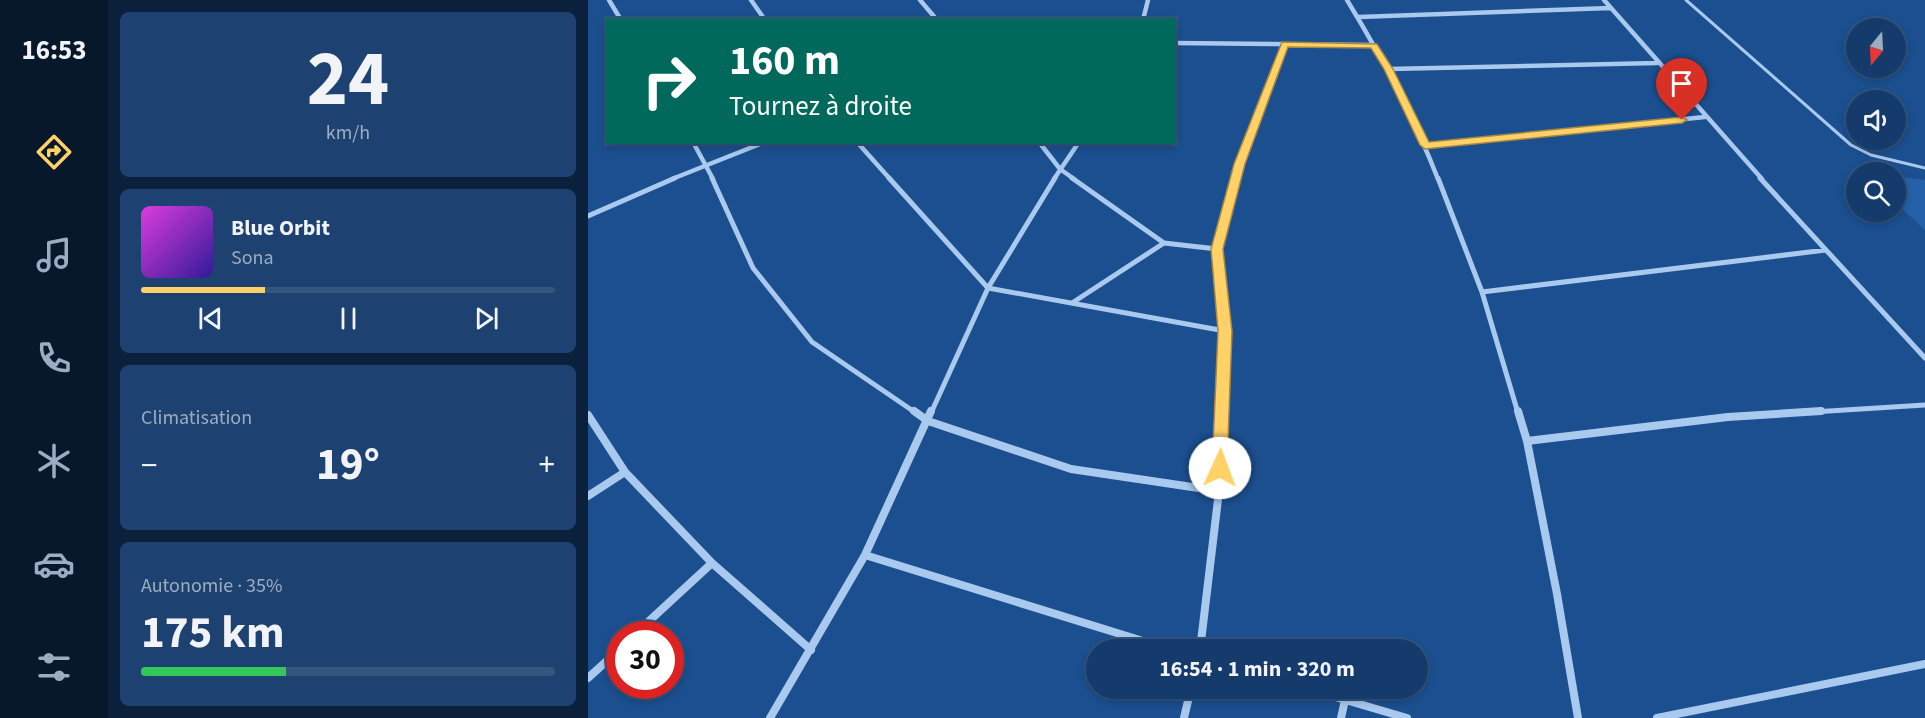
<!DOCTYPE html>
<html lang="fr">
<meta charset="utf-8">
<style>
body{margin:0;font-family:"Source Sans 3",sans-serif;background:#1d4271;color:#f1f3f6;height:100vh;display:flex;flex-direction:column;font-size:22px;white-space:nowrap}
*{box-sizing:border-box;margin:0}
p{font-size:20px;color:#9dadc1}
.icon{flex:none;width:33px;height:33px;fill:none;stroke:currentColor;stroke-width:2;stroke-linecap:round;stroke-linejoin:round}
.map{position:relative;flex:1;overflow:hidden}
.sheet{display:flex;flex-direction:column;gap:12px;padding:12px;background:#0b203b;width:480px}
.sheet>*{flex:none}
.top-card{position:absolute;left:18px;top:18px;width:570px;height:126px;border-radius:0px;box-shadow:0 3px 9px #0003,0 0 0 2px #33557e;background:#00695c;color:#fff;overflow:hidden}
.needle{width:39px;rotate:198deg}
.fabs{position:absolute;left:1258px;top:18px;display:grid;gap:12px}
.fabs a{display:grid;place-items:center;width:60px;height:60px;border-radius:50%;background:#143b6b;box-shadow:0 3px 9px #0003,0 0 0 2px #33557e;font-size:30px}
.speed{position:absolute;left:18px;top:621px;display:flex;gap:12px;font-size:30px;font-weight:700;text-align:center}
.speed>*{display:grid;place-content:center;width:78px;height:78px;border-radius:50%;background:#143b6b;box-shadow:0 3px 9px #0003,0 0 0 2px #33557e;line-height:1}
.speed .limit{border:9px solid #d22;background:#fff;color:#111}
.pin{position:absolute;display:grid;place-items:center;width:51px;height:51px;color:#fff;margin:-62px -26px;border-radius:50% 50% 50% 0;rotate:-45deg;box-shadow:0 0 6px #0007}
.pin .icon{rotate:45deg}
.me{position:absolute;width:66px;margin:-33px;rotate:2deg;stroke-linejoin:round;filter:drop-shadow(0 0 4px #0008)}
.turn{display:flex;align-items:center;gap:21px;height:126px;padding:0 24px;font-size:27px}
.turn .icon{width:78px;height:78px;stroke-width:2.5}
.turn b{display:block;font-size:42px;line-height:51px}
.big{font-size:45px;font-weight:700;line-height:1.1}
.sheet .card{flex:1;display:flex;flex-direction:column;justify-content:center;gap:9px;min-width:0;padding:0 21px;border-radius:9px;background:#1d4271}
.sheet .dial{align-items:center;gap:0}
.dial b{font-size:78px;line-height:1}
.song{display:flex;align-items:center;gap:18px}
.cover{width:72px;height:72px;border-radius:9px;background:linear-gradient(135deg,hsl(300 70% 55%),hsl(250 70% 35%))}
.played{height:6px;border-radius:3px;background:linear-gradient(90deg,#ffd166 30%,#33557e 30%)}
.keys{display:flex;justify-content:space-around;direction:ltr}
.heat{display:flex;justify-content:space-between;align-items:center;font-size:33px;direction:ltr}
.charge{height:9px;border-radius:4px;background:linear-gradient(90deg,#34c759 35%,#33557e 0)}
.trip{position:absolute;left:498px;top:639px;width:342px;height:60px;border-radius:30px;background:#143b6b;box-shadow:0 3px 9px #0003,0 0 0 2px #33557e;font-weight:700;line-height:60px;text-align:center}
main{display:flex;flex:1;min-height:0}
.menu{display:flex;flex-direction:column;width:108px;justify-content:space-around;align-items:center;background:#08182b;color:#9dadc1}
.menu .icon{width:42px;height:42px}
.menu .selected{color:#ffd166}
.menu b{font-size:27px;color:#f1f3f6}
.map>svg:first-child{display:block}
.green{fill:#2461a8}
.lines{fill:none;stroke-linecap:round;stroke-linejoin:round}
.service{stroke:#a9c9ee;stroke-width:3}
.minor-far2{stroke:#a9c9ee;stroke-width:4.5}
.minor-far1{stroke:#a9c9ee;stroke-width:5}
.minor{stroke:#a9c9ee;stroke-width:8}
.route{fill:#ffd166;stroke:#a68842;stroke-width:1.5}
</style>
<main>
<nav class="menu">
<b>16:53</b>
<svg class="icon selected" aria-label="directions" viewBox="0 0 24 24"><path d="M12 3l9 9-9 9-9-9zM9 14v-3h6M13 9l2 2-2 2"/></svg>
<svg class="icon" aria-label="music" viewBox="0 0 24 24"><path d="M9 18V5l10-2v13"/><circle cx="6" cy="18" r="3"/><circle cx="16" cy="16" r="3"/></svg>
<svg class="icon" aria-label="phone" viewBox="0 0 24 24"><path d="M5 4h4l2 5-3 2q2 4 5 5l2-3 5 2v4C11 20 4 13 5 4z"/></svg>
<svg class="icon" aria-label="climate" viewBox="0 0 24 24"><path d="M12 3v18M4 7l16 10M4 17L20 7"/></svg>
<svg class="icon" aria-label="car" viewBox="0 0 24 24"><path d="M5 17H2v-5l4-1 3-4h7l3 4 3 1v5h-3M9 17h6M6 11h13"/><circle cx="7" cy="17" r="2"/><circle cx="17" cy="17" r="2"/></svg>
<svg class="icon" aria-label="filters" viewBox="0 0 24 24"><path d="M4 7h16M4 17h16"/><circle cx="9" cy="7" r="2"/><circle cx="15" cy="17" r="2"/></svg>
</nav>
<section class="sheet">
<div class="card dial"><b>24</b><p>km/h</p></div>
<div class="card">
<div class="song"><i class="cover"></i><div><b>Blue Orbit</b><p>Sona</p></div></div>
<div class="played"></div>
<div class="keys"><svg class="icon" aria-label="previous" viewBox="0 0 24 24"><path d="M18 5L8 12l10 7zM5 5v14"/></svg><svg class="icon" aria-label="pause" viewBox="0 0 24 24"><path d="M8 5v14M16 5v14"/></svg><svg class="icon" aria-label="next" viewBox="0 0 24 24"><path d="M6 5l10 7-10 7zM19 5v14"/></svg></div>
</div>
<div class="card"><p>Climatisation</p>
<div class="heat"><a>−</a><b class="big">19°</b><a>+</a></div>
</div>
<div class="card"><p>Autonomie · 35%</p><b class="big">175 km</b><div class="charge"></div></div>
</section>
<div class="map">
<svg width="1337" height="718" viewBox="0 0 1337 718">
<rect width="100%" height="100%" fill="#1b4f8f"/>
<path class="green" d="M1308 176 1337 180V230L1308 203Z"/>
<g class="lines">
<path class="service" d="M1098 0 1263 145 1283 155 1337 168"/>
<path class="minor-far2" d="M21 0 33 20
M163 0 177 20
M332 0 349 20
M759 0C795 59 825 115 850 179
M1016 0 1174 179
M771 17 1023 8
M555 20 560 0
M586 43 786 45
M801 69 1069 63
M105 142 125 179
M269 142 302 179
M451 142 472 169 486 179
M837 145 1117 117
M84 179 177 142
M466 179 491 142
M648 179 697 44"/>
<path class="minor-far1" d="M124 178 165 268 224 342 328 413
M301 178 400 288 637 331
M484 178 576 243 629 249 648 178
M850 178 894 292 930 413
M1172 178 1337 358
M0 216 87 178
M629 249 637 331 634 413
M894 292 1238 250
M484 303 576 243
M343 413 400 288 467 178
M1209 413 1337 405"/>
<path class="minor" d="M326 411 340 421 483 469 631 491
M930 411 939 441 969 594 990 718
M0 415 37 472 124 563 223 650
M939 441 1140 417 1233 411
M0 496 37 472
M277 555 584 650
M47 634 124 563
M612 650 631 491 634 411
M0 678 32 649
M717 688 819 718
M182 718 277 555 343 411
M596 718 603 688
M753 718 757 700
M1069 718 1337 664"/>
</g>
<path class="route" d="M694 42 789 44 805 69 841 142 1094 117 1099 120 1094 123 837 149 832 145 796 69 783 48 700 47 657 164 635 249 644 331 639 468 637 473 632 475 626 473 624 468 630 331 623 249 646 164Z"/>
</svg>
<div class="fabs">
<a><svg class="needle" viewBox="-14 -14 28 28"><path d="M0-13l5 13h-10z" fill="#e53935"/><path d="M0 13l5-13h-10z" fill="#9dadc1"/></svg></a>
<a><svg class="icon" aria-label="sound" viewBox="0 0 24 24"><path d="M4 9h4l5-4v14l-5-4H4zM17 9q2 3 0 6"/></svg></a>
<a><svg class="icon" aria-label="search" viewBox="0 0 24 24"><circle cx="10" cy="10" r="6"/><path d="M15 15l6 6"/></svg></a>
</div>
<div class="speed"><div class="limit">30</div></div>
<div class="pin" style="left:1094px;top:120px;background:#d93025"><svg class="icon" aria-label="arrive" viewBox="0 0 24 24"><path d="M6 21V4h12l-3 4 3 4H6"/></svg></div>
<svg class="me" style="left:632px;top:468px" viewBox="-20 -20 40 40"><circle r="19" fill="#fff"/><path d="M0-13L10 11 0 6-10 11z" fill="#ffd166"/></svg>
<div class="trip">16:54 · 1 min · 320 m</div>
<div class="top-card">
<div class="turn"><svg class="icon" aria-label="right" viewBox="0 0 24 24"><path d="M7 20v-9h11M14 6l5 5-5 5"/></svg><div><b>160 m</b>Tournez à droite</div></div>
</div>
</div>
</main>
